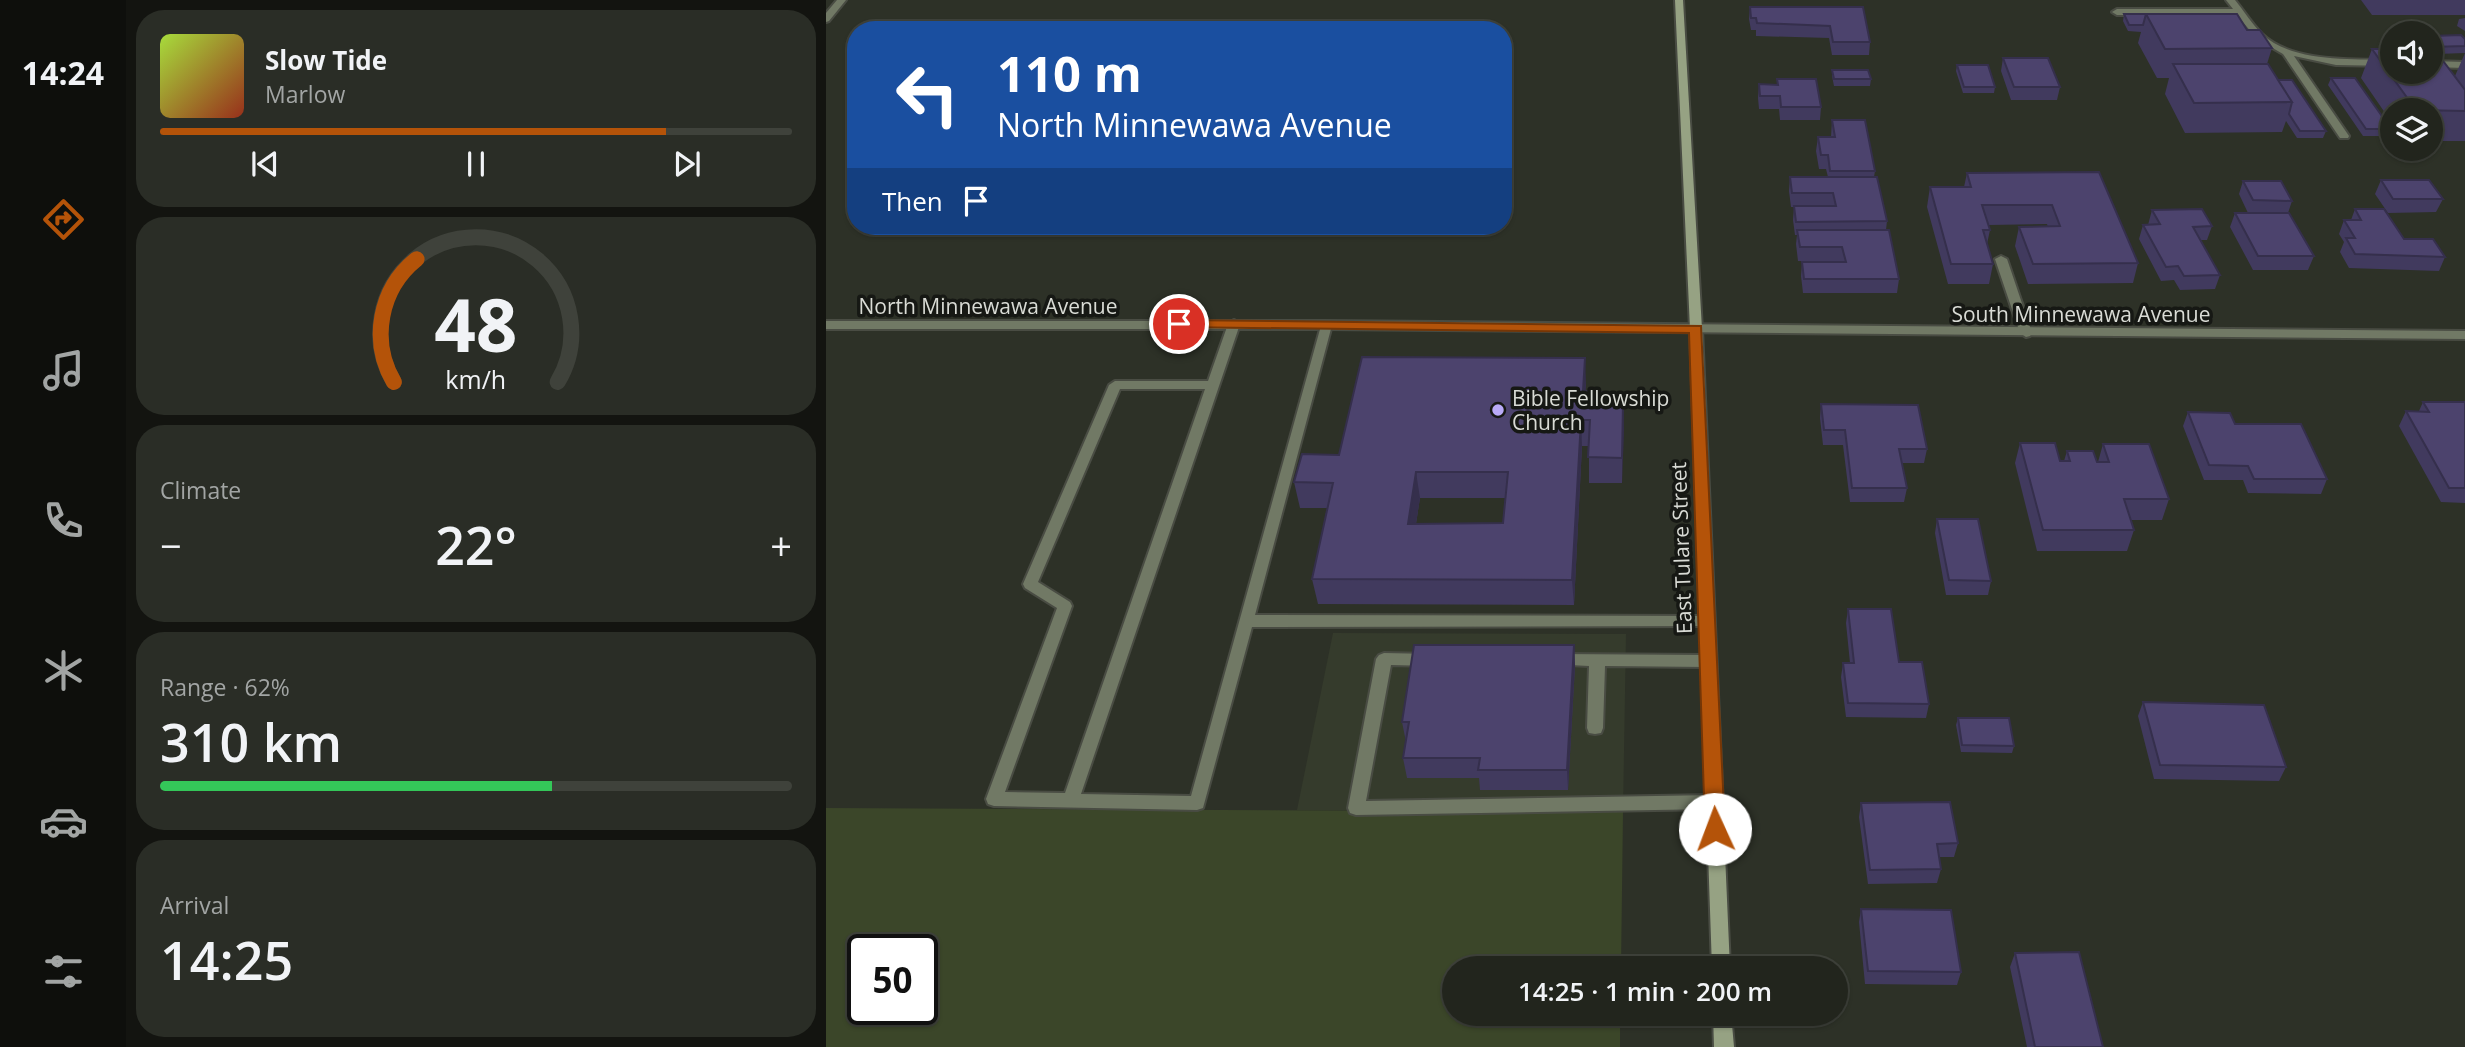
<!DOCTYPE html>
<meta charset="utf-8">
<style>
body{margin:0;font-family:"Open Sans",sans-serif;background:#2a2d26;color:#f1f3f6;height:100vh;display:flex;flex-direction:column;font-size:26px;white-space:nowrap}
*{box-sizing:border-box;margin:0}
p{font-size:23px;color:#a2a5a4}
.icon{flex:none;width:38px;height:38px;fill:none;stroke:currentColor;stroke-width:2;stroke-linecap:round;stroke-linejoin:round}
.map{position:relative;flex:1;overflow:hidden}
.sheet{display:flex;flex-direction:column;gap:10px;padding:10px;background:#131410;width:700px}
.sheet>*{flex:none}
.hud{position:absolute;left:21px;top:21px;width:665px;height:214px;border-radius:28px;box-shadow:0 2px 5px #0004,0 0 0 2px #3f423b;background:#1a4fa0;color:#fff;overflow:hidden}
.controls{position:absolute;left:1554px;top:21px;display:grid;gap:14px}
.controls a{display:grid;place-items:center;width:63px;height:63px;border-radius:50%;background:#22251d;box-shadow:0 2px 5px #0004,0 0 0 2px #3f423b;font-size:35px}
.speed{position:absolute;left:21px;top:934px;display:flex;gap:14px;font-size:35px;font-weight:700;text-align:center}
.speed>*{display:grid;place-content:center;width:91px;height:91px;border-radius:50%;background:#22251d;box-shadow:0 2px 5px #0004,0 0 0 2px #3f423b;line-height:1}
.speed .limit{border:4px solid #111;border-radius:10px;background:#fff;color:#111}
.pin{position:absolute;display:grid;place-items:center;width:60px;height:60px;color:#fff;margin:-30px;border:4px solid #fff;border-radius:50%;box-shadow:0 2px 7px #0007}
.me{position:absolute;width:77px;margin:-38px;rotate:358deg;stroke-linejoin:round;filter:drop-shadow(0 0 5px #0008)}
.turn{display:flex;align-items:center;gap:24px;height:147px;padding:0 35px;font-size:32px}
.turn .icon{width:91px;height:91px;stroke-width:2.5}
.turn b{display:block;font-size:49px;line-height:60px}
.then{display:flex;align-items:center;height:66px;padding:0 35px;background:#0003;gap:14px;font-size:26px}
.big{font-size:52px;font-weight:600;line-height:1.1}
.sheet .tile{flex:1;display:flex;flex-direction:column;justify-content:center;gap:10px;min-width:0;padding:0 24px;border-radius:28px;background:#2a2d26}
.sheet .dial{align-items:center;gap:0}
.dial svg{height:182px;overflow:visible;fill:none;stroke:#3f423b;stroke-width:7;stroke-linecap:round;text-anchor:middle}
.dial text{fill:#f1f3f6;stroke:none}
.song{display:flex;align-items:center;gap:21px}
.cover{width:84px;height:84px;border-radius:10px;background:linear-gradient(135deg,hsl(80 70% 55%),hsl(10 70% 35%))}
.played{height:7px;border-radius:4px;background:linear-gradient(90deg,#b45309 80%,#3f423b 80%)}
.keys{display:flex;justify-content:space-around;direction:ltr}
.heat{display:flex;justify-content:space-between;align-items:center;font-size:38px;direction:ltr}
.charge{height:10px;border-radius:5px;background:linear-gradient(90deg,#34c759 62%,#3f423b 0)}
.trip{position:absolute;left:616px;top:956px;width:406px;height:70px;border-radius:35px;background:#22251d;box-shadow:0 2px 5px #0004,0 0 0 2px #3f423b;font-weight:600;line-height:70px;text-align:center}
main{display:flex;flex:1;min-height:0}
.dock{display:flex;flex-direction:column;width:126px;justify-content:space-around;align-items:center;background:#0e0f0c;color:#a2a5a4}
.dock .icon{width:49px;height:49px}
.dock .selected{color:#b45309}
.dock b{font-size:32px;color:#f1f3f6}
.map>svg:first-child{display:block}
.built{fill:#353b2c}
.green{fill:#3b4629;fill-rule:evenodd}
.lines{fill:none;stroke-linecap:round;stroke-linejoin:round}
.service-casing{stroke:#494c43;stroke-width:4}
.minor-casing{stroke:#494c43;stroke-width:4}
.secondary-casing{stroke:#494c43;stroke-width:4}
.service{fill:#717965;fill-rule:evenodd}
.minor{fill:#717965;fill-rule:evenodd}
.secondary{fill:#96a283;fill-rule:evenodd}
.wall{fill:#413a5e;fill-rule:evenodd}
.shaded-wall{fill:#352f4c}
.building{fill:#4c436d;stroke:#352f4c;stroke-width:2;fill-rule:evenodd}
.route{fill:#b45309;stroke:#753606;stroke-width:2}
.poi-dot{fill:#b9aaf7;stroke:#161814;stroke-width:2.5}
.labels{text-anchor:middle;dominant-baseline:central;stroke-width:7;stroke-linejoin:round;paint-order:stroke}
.street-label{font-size:21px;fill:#d9dbd5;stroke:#161814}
.poi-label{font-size:21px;fill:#d9dbd5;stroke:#161814;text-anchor:start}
</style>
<main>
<nav class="dock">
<b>14:24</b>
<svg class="icon selected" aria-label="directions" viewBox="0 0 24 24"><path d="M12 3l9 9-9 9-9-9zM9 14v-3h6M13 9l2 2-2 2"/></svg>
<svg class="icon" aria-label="music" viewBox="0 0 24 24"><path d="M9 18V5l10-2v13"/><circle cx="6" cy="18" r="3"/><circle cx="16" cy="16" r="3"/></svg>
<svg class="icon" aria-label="phone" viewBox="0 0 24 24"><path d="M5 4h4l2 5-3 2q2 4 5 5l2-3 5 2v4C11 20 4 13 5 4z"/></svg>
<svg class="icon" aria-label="climate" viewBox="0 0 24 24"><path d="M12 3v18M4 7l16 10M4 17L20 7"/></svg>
<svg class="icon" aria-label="car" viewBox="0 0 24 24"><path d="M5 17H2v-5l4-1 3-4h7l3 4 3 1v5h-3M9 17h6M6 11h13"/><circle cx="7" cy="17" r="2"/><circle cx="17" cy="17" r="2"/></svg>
<svg class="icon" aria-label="filters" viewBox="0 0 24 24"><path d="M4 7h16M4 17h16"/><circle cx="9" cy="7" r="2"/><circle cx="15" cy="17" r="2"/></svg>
</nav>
<section class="sheet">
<div class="tile">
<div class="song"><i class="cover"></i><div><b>Slow Tide</b><p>Marlow</p></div></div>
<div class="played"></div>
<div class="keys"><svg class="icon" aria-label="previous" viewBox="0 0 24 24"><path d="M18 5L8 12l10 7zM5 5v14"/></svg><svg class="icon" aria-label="pause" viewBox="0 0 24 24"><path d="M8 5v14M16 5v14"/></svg><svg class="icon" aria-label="next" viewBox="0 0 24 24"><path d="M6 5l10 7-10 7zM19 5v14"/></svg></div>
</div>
<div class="tile dial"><svg viewBox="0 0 100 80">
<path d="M14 69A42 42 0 1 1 86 69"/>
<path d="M14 69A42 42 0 0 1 24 15" stroke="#b45309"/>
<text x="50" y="56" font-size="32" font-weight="700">48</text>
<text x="50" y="72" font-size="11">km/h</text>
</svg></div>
<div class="tile"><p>Climate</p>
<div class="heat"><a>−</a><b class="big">22°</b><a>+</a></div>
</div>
<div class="tile"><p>Range · 62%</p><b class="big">310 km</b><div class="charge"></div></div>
<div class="tile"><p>Arrival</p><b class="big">14:25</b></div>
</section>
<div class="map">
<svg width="1639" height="1047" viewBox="0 0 1639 1047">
<rect width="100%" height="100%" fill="#2d3127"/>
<path class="built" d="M507 633 800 634 797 812 471 810Z"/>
<path class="green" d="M0 808 797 812 795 968H628V1013H794V1047H0ZM37 950H96V1010H37Z"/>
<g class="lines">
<defs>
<path id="service" d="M1400 0H1409C1418 11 1426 24 1436 34 1466 63 1527 59 1566 60V66L1510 65 1468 56 1523 136 1522 138H1514L1457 54 1431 39 1411 15H1291L1286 12 1291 9H1407Z
M1605 61 1639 62V68L1605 67Z
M1175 256 1181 259 1206 333 1204 336 1200 337 1194 333 1169 259Z
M408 320 414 324 255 794 365 796 496 322H504L506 325 429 615 881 616 886 618 888 622 886 626 426 627 377 808 371 810 168 806 162 804 160 799 231 608 199 588 197 584 283 385 289 381H382L402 324ZM294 389H379L239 793 179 792 246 606 244 602 212 582Z
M558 653 605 654 610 656 613 660 610 664 605 666 565 665 540 801 888 795 894 797 896 802 894 807 888 809 530 815 524 813 522 808 550 659 553 655Z
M730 654 882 655 887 657 890 661 887 665 882 667 779 666 777 728 775 733 769 734 763 733 761 728 763 666 725 664 722 660 725 656Z"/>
<path id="minor" d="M11 0H20L3 21 0 22V13Z
M0 321H500L1639 331V339L500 329H0Z"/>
<path id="secondary" d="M849 0H857L876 329 904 968H886L864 329Z
M887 1013H905L908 1047H888Z"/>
</defs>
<use href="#service" class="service-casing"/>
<use href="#minor" class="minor-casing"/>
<use href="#secondary" class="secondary-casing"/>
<use href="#service" class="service"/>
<use href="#minor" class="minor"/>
<use href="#secondary" class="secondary"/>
</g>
<path class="wall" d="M1535 0H1639V15H1546Z
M924 7H1037L1044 42 1043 55H1006L1003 38 930 36V30H925L923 19Z
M1298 14H1411L1421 30 1446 48 1441 64 1452 80 1500 131 1497 138H1471L1460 121 1456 132 1359 133 1339 94 1343 78H1331L1312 43 1315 32 1302 31 1297 21Z
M1639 18V31L1631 26 1633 19Z
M1605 36 1639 39V141H1605V110H1566V123L1535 78 1546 49 1605 72ZM1639 53 1629 76 1611 54Z
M1177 58 1234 87 1231 100H1185L1175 71Z
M1131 65 1169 87 1168 93H1137L1130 71Z
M1006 70 1045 79 1044 86H1008L1006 76Z
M1505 78 1565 129 1563 136H1537L1502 85Z
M951 79 995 107 994 120H954L953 109H933L932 98 933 84 951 85Z
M1006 120 1049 171 1048 177 1061 221 1060 230 1073 279 1071 293H977L975 276 976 262H1015V261H972L970 244 971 235H969L967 220 968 207H965L963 191 964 177H1002L1000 169H993L990 151 992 137H1005Z
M1273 172 1312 263 1307 283 1202 284 1189 246 1193 227H1222L1221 224 1162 225 1164 230 1161 244 1167 264 1163 284H1122L1101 207 1104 187H1138L1141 173Z
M1555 180 1617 199 1610 212 1562 213 1549 194Z
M1417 181 1466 201 1462 213 1488 256 1482 270H1427L1404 227 1409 213H1422L1413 194Z
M1529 209 1578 239 1619 257 1613 271 1523 268 1514 252 1518 242 1513 234 1518 220H1525Z
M1326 210 1386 226 1381 240H1374L1394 275 1389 289 1354 290 1348 280 1335 281 1313 239 1317 225H1322Z
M760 383 759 391 797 404 796 483H763V446H756L748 605 492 604 486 579 501 508H474L468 482 513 455ZM594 498H680L677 523 590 524Z
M1597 402H1639V503L1615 502 1573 426 1580 411H1593Z
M995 404 1101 449 1098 463H1076L1081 488 1078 502H1024L1017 445H997L994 418Z
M1362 412 1409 424 1501 479 1495 494 1422 493 1417 480H1378L1357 426Z
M1194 443 1234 461H1238L1241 451 1271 462H1272L1277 444 1343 499 1336 520H1305L1308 530 1301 551H1211L1189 463Z
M1111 519 1165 581 1162 595H1120L1109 533Z
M1022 609 1073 662 1103 704 1100 718 1020 717 1015 677 1017 663H1024L1020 623Z
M748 645 749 666 742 790H654L653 778H581L577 758 580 742 576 722Z
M1317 702 1460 767 1453 781 1328 779 1312 716Z
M1132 718 1188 746 1186 753 1135 752 1130 725Z
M1035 803 1132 843 1128 857H1113L1115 869 1111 883 1042 884 1033 817Z
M1035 909 1135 972 1131 985 1039 984 1033 922Z
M1189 953 1277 1047H1201L1184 967Z"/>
<path class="shaded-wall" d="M759 358 760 383 758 417 757 391Z
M797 404 798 430 796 483V458Z
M755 420 756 446 748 605 746 580Z
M590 472 594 498 586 549 582 524Z
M748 645 749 666 742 790 741 770Z"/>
<path class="building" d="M924 7H1037L1044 42H1007L1004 26 931 23 930 18H925Z
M1298 14H1320L1317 25H1303Z
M1320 14H1411L1421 30H1434L1446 48 1339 49Z
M1635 35 1639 39V46L1605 47V36Z
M1546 49H1566V72H1605V49H1608L1639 90V111L1590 110Z
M1177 58H1222L1234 87H1188Z
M1347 64H1442L1466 102 1368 103Z
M1131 65H1162L1169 87H1138Z
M1006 70H1042L1045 79H1008Z
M1505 78H1529L1565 129H1540Z
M951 79H990L995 107H955L954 96H934L933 84 952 85Z
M1452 80H1466L1500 131H1474L1463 114 1466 102Z
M1006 120H1039L1049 171H1004L1002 155H995L992 137H1009Z
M1273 172 1312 263 1207 264 1193 227 1234 226 1226 205H1156L1164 230H1157L1167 264H1125L1104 187H1145L1141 173Z
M964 177H1051L1061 221 970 222 968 206H1010L1007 193H966Z
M1555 180H1603L1617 199H1567Z
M1417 181H1455L1466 201 1427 200Z
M1376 209 1386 226 1367 227 1394 275 1358 276 1352 266 1340 267 1317 225 1334 224 1326 210Z
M1529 209H1558L1578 239H1607L1619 257 1529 254 1520 238H1529L1518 220H1535Z
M1409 213H1463L1488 256H1432Z
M971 230H1063L1073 279H978L976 262H1020L1016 247H974Z
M536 357 759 358 757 391 787 393 797 404 796 458 762 457 764 420H755L746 580 486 579 507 483 468 482 476 454 513 455ZM590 472H682L677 523 582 524Z
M1597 402H1639V488H1623L1580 411 1603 412Z
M995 404 1092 405 1101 449H1073L1081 488H1026L1019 430H998Z
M1362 412 1404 413 1409 424H1475L1501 479H1428L1422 466 1383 465Z
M1194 443H1229L1234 461H1244L1241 451H1267L1271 462H1283L1277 444H1323L1343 499H1298L1308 530H1217Z
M1111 519H1152L1165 581 1123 580Z
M1022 609H1065L1073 662H1096L1103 704 1022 703 1017 663H1028Z
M588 645H748L741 770H652L654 758H577L583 722H576Z
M1317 702 1438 705 1460 767 1334 765Z
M1132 718H1183L1188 746 1136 745Z
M1124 802 1132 843 1111 844 1115 869 1044 870 1035 803Z
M1035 909 1125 910 1135 972 1042 971Z
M1253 952 1277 1047H1209L1189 953Z"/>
<path class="route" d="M353 320 875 326 899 829 896 835H882L879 829 863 333 348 327V321Z"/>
<circle class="poi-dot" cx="672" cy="410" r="7"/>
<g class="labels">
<g class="street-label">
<text x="162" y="306">North Minnewawa Avenue</text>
<text x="1255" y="314">South Minnewawa Avenue</text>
<text transform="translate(855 548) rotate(-92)">East Tulare Street</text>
</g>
<g class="poi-label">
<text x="686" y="398">Bible Fellowship<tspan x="686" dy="24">Church</tspan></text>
</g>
</g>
</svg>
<div class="controls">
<a><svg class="icon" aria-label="sound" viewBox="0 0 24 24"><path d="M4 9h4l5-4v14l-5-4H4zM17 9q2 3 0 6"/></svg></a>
<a><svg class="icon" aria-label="layers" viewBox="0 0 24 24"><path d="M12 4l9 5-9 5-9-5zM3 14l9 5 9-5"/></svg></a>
</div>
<div class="speed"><div class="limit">50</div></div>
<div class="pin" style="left:353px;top:324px;background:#d93025"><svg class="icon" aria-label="arrive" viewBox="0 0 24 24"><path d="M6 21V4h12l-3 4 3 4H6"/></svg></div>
<svg class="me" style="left:889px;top:829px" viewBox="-20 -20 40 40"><circle r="19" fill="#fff"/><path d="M0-13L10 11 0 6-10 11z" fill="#b45309"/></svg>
<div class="trip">14:25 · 1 min · 200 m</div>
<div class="hud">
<div class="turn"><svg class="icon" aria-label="left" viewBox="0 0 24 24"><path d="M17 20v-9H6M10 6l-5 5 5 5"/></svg><div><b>110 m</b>North Minnewawa Avenue</div></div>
<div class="then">Then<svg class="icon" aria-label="arrive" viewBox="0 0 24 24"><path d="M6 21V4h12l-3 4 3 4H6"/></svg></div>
</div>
</div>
</main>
